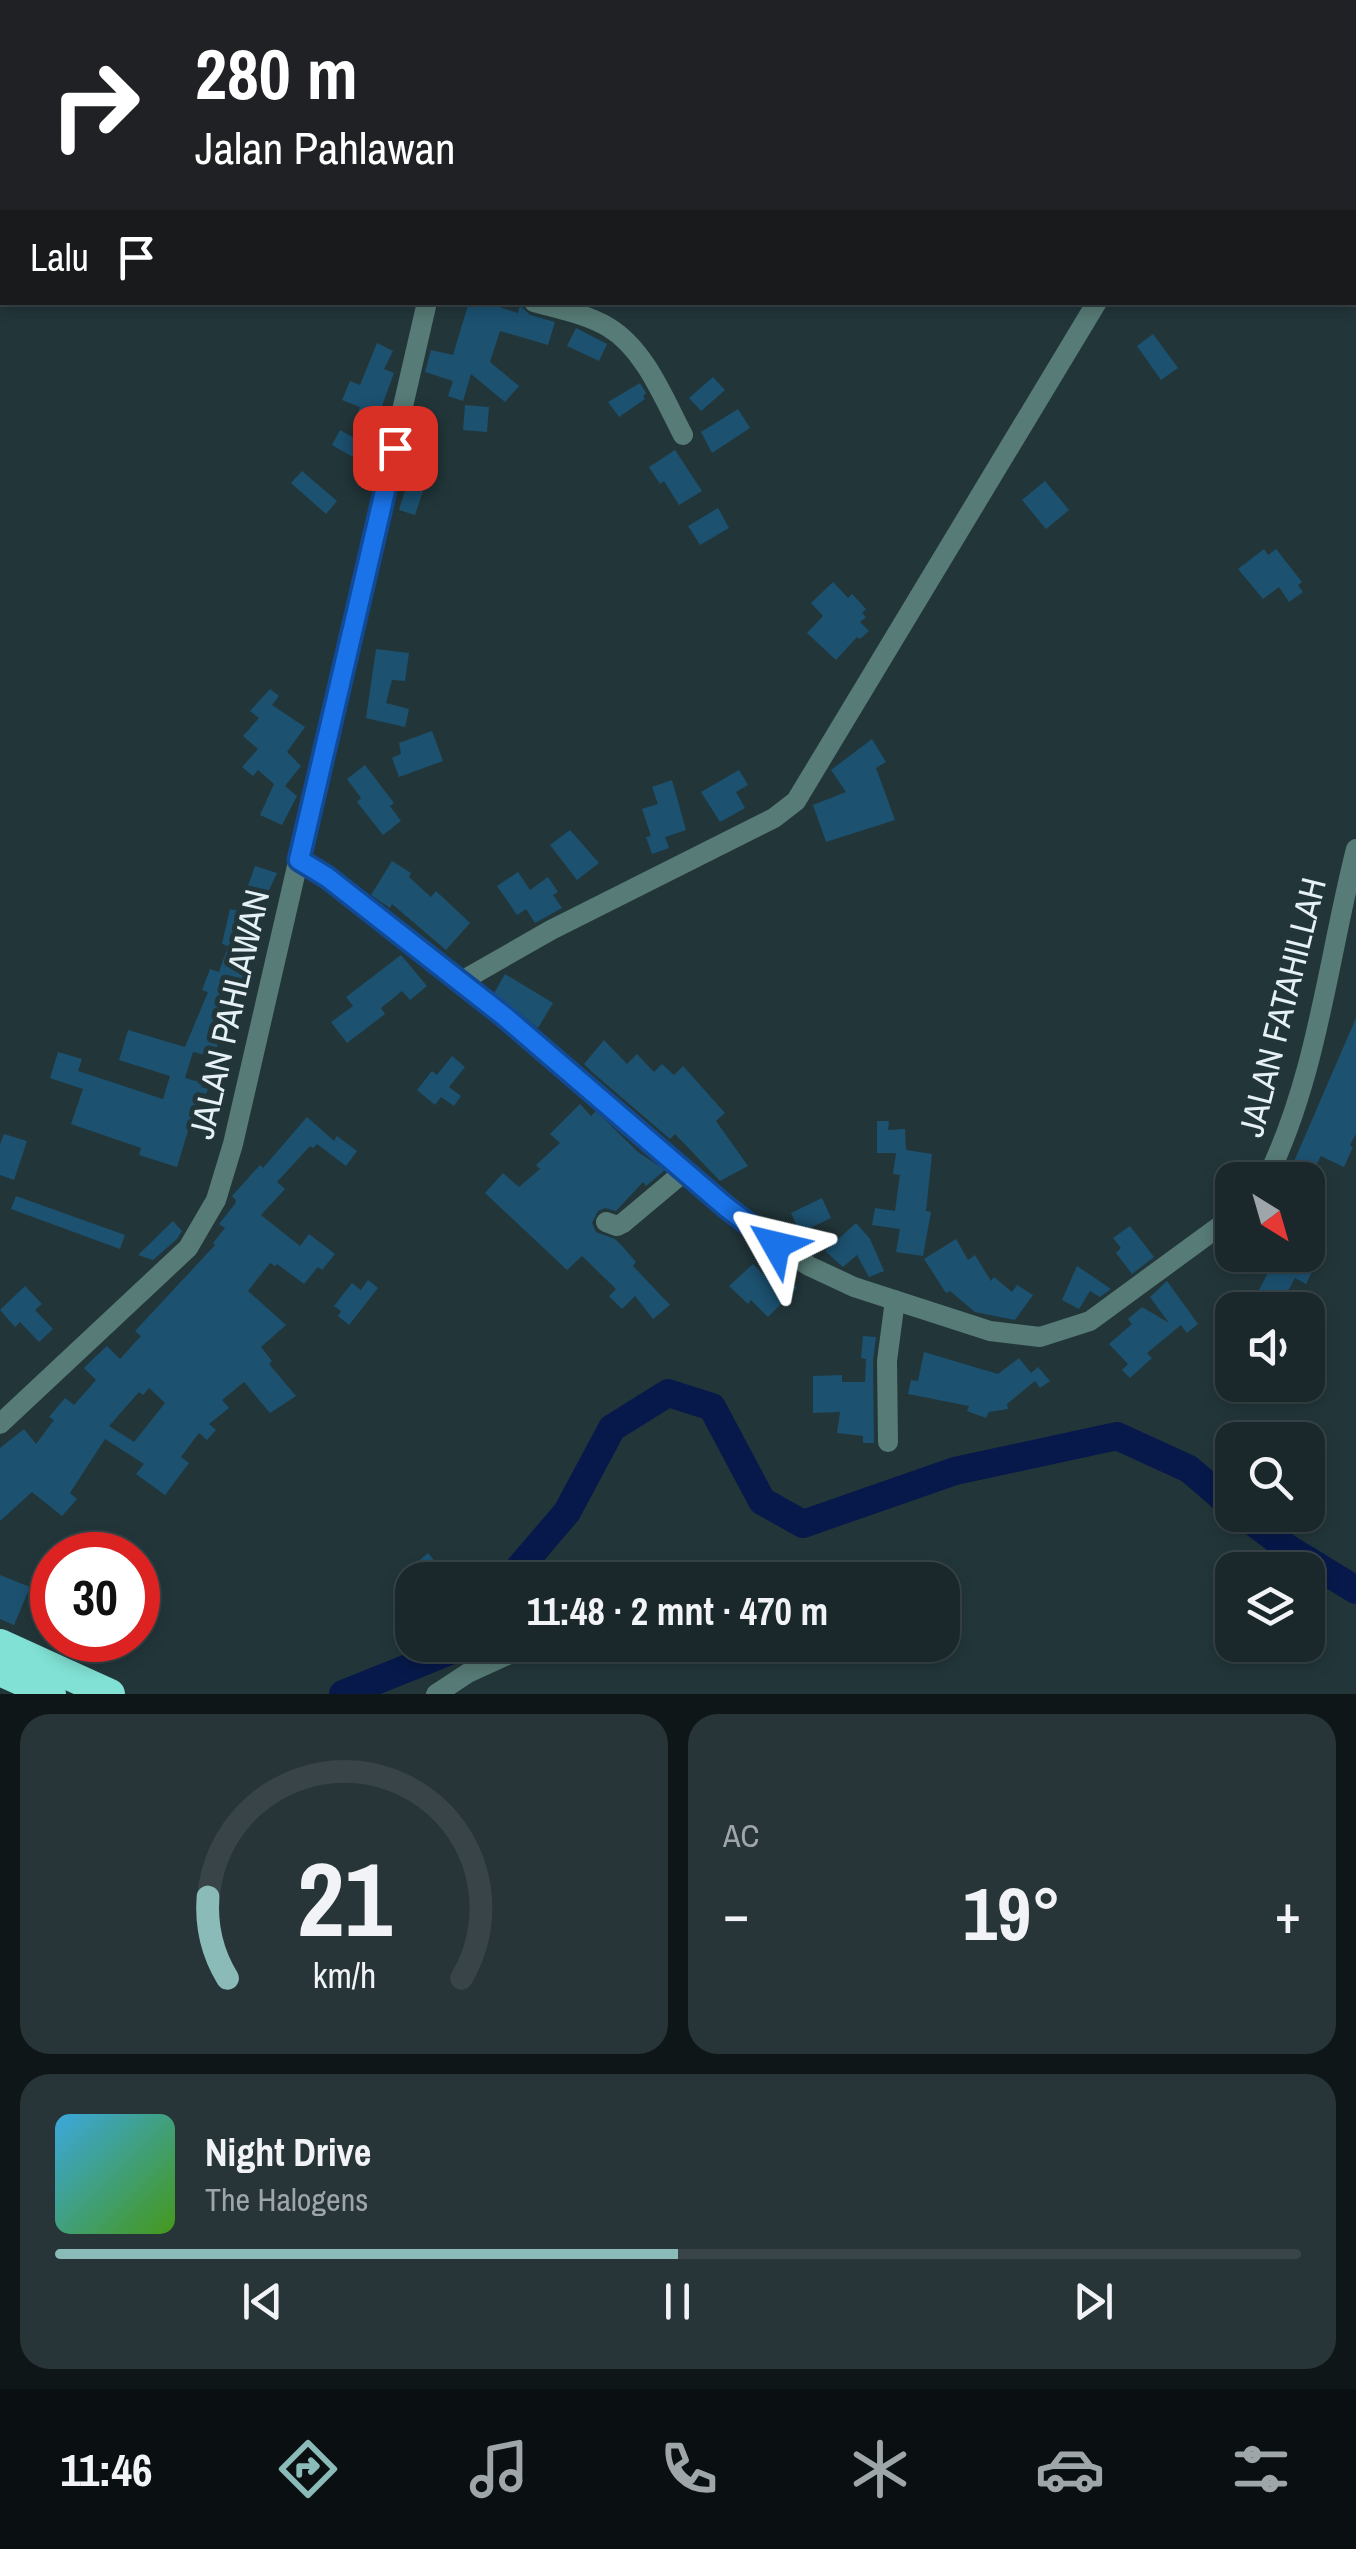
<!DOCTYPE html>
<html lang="id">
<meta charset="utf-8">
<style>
body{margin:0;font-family:"Archivo Narrow",sans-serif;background:#273438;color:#f1f3f6;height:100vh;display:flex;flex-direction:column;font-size:38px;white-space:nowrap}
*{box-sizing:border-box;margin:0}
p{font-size:32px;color:#9fa6a9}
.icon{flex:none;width:55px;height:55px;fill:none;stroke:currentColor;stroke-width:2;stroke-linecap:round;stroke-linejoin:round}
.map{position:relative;height:1694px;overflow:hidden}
.sheet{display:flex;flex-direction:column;gap:20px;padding:20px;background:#0e1618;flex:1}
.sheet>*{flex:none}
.guide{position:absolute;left:0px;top:0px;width:1358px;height:305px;box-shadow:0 5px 15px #0003,0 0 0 2px #384448;background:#202124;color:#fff;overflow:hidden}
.needle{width:65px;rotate:143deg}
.controls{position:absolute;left:1215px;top:1162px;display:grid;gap:20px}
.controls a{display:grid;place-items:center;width:110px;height:110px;border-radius:20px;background:#1a282c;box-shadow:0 5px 15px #0003,0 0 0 2px #384448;font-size:50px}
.speed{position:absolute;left:30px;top:1532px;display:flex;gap:20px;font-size:50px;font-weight:700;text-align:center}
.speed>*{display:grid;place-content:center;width:130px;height:130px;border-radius:50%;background:#1a282c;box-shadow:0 5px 15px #0003,0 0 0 2px #384448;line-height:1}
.speed .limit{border:15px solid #d22;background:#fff;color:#111}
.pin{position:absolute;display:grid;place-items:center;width:85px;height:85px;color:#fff;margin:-42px;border-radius:20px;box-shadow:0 5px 15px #0006}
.me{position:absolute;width:110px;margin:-55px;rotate:307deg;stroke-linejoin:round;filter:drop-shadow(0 0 8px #0008)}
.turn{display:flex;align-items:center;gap:35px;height:210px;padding:0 30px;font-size:45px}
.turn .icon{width:130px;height:130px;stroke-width:2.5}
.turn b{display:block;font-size:70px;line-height:85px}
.then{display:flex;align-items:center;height:95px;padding:0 30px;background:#0003;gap:20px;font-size:38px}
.big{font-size:75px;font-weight:800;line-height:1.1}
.sheet .widget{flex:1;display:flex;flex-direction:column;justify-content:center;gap:15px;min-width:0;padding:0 35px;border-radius:30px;background:#273438}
.sheet .dial{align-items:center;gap:0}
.dial svg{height:260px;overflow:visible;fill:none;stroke:#384448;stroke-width:7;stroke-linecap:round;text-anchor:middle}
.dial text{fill:#f1f3f6;stroke:none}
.song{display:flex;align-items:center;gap:30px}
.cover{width:120px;height:120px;border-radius:15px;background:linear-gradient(135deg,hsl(200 70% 55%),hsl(100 70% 35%))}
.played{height:10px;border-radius:5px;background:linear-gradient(90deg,#8bbbb9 50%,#384448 50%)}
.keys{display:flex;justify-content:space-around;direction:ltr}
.heat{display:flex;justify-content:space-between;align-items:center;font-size:55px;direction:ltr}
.sheet .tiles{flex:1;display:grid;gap:20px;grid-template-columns:1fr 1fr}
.widget:last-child{grid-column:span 2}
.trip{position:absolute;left:395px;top:1562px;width:565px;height:100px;border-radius:30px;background:#1a282c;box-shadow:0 5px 15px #0003,0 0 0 2px #384448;font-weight:800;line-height:100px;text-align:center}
.tab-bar{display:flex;height:160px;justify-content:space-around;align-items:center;background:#0a1012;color:#9fa6a9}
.tab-bar .icon{width:70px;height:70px}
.tab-bar .active{color:#8bbbb9}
.tab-bar b{font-size:45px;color:#f1f3f6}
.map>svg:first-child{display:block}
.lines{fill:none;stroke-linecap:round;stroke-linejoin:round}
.river{stroke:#07194a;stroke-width:28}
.building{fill:#1c5170;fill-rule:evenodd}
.minor{stroke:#577b76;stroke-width:20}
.highway{stroke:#80e1d4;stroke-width:30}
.route-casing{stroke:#114b97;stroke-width:25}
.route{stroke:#1a73e8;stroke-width:18}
.labels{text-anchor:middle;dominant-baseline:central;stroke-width:10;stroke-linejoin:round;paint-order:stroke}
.street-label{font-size:35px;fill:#e5f1f4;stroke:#22363a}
</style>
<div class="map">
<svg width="1356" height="1694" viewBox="0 0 1356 1694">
<rect width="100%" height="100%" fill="#22363a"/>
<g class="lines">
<path class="river" d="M1244 1515 1289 1549 1356 1590
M509 1580 567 1512 612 1428 668 1393 712 1407 762 1501 803 1524 955 1471 1117 1436 1189 1469 1232 1506
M343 1694 455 1649 458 1645"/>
</g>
<path class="building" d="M469 302H484L518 313 520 305 530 315 555 322 548 345 500 331 490 362 519 386 505 402 471 374 463 401 448 396 453 381 425 372 431 350 453 355Z
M576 328 607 344 599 361 567 346Z
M1153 334 1178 368 1161 380 1137 346Z
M377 343 393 351 384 369 394 373 375 425 356 418 360 407 342 400 350 381 360 385Z
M713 377 725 390 701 411 689 398Z
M640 383 646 393 643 396 645 399 619 417 608 402Z
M465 405 489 407 487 432 463 430Z
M738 409 750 428 712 453 701 432Z
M340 430 367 445 358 460 332 445Z
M675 450 702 491 679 505 664 481 660 484 649 467Z
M302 471 337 501 326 514 291 483Z
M408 480 425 485 415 515 399 510Z
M1045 481 1069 510 1046 529 1022 500Z
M718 508 729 528 700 545 688 526Z
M1264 549 1268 555 1276 549 1302 582 1298 585 1303 592 1289 602 1279 587 1263 599 1238 569Z
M833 582 848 598 852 594 866 609 862 613 866 617 860 622 869 631 860 639 857 637 836 660 807 633 823 616 811 603Z
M376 649 409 653 405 681 392 680 386 703 409 709 405 727 366 718Z
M270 689 279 696 272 705 305 727 287 752 301 766 285 786 297 796 282 825 260 815 274 784 258 770 253 776 242 767 258 749 243 736 259 718 250 711Z
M432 731 443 761 399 777 392 758 401 754 399 743Z
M872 739 886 762 876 768 895 820 826 842 813 805 846 792 831 770Z
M365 765 394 803 390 806 401 821 383 835 357 802 361 798 347 779Z
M739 770 748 785 736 792 745 808 720 822 701 792Z
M672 780 686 830 665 837 669 848 652 854 646 837 651 836 642 809 658 804 652 787Z
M570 830 599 863 577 880 550 845Z
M392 861 411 873 409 877 431 897 436 891 470 923 446 950 392 904 390 908 371 895Z
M255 866 277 873 260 910 247 955 253 958 241 997 226 991 209 1032 220 1035 214 1057 193 1052 185 1078 203 1083 201 1087 208 1089 204 1100 198 1098 177 1167 139 1155 141 1148 71 1124 83 1089 50 1078 58 1052 82 1059 78 1071 163 1099 170 1076 119 1060 128 1030 185 1047 208 992 202 990 210 969 219 972 228 946 222 944 230 909 239 911Z
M518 872 530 890 548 877 558 892 553 895 562 908 535 923 526 909 517 915 497 886Z
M401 955 427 986 410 1000 402 991 381 1008 385 1014 347 1043 331 1022 353 1006 346 997Z
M505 974 553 1003 538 1028 494 993Z
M1356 1018V1134L1350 1145 1353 1147 1344 1167 1321 1156 1308 1180H1286Z
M604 1040 627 1064 637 1054 654 1072 662 1064 674 1075 683 1066 725 1113 716 1121 748 1166 720 1181 675 1134 670 1139 592 1072 584 1064Z
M452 1056 465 1067 449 1087 461 1096 454 1106 441 1097 435 1105 417 1090 432 1071 437 1075Z
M580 1104 591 1116 596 1111 638 1152 665 1170 646 1186 643 1182 616 1211 605 1208 598 1211 592 1223 596 1232 615 1239 622 1246 636 1262 633 1266 670 1305 653 1319 635 1296 622 1309 609 1296 616 1289 582 1256 567 1270 485 1193 503 1173 519 1187 540 1169 536 1165 560 1143 550 1134Z
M307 1117 334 1141 337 1136 357 1151 346 1166 317 1144 313 1148 310 1146 277 1182 285 1189 261 1215 300 1246 309 1234 335 1254 322 1270 318 1267 304 1284 277 1264 275 1266 270 1263 248 1291 286 1325 261 1347 272 1361 269 1364 296 1396 270 1413 244 1382 222 1400 229 1408 209 1424 216 1430 207 1440 199 1433 181 1457 189 1463 165 1495 136 1474 144 1464 105 1439 70 1493 77 1499 62 1516 32 1492 0 1521V1448L24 1429 36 1444 54 1420 49 1417 65 1398 74 1405 96 1380 84 1368 94 1358 107 1346 120 1359 141 1336 135 1331 215 1245 213 1243 225 1228 219 1224 235 1204 236 1200 232 1196 260 1165 263 1168ZM149 1388 165 1403 134 1442 109 1426 139 1392 143 1395Z
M877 1121H889L888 1130 905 1129 906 1150 932 1154 926 1211 931 1212 923 1256 896 1252 900 1229 872 1225 875 1208 895 1211 900 1175 893 1174 896 1153H877Z
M4 1134 27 1141 14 1180 0 1175V1144Z
M16 1196 125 1235 120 1249 11 1209Z
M822 1198 831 1218 800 1233 791 1213Z
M173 1221 182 1231 177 1239 153 1260 138 1255Z
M856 1223 870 1239 884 1271 869 1277 857 1255 843 1267 825 1251Z
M1130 1226 1154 1257 1132 1274 1116 1253 1121 1248 1113 1238Z
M956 1239 968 1260 975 1255 991 1281 994 1277 1012 1292 1017 1285 1033 1295 1015 1320 975 1312 950 1291 946 1293 924 1259Z
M1277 1255H1305L1302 1259 1315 1266 1306 1284 1295 1278 1282 1302 1259 1290Z
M753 1264 773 1284 783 1274 797 1288 768 1317 751 1300 748 1304 729 1286Z
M1077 1266 1111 1289 1100 1297 1090 1291 1079 1309 1062 1300Z
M368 1280 378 1288 349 1325 338 1316 341 1311 334 1306 352 1283 361 1290Z
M1167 1281 1198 1324 1187 1333 1181 1325 1147 1353 1152 1358 1130 1378 1122 1370 1128 1364 1109 1344 1132 1324 1128 1319 1142 1307 1169 1323 1150 1297Z
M25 1286 42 1304 35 1310 53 1329 39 1342 20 1322 15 1327 0 1310Z
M863 1336 876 1337 873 1361 874 1443H863V1436L837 1433 840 1412 813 1413V1376L842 1375V1382H865L866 1359 861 1358Z
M924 1352 998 1374 1019 1358 1031 1373 1038 1367 1050 1381 1040 1388 1035 1381 1007 1404 1008 1409 989 1412 986 1418 967 1411 969 1406 908 1394 911 1380 918 1381Z
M428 1553 439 1566 423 1580H396Z
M0 1575 30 1587 14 1625 0 1619Z"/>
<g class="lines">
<path class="minor" d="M1321 0V2
M503 2V0
M861 2 863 0
M962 2 965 0
M1266 2 1268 0
M1355 39H1356
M534 302C559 309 586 314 608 327 645 349 664 399 683 435
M299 860 327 877 576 1076 763 1236 809 1266 854 1287 990 1331 1040 1337 1090 1321 1232 1217
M460 982 551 930 774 818 796 801 1097 302
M1266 1180C1317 1077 1328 959 1356 849
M606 1222 617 1226 623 1223 685 1171
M0 1424 188 1248 216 1200 233 1144 427 302
M888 1442 887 1361 895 1300
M436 1694 468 1673 525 1647"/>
<path class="highway" d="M0 1644 110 1694
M0 1671 51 1694"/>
</g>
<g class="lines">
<defs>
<path id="route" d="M395 448 299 860 327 877 504 1016 726 1207 776 1245"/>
</defs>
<use href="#route" class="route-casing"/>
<use href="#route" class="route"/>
</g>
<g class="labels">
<g class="street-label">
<text transform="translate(1282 1007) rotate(-76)">JALAN FATAHILLAH</text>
<text transform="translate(229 1014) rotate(-77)">JALAN PAHLAWAN</text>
</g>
</g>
</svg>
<div class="controls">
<a><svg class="needle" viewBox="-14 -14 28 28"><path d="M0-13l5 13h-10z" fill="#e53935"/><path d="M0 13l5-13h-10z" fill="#9fa6a9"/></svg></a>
<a><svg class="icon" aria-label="sound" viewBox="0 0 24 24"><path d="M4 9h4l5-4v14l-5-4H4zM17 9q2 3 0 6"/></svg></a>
<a><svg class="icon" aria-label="search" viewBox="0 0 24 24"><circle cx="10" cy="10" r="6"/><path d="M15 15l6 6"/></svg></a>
<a><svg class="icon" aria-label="layers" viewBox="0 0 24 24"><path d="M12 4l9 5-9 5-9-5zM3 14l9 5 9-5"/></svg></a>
</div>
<div class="speed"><div class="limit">30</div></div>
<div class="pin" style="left:395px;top:448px;background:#d93025"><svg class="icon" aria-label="arrive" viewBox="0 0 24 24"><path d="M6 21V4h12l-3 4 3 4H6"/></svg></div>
<svg class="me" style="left:776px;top:1245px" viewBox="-20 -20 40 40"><path d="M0-17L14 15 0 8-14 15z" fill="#1a73e8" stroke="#fff" stroke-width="4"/></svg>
<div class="trip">11:48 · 2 mnt · 470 m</div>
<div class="guide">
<div class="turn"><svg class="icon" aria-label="right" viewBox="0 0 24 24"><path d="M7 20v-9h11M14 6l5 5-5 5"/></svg><div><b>280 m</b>Jalan Pahlawan</div></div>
<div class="then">Lalu<svg class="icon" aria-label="arrive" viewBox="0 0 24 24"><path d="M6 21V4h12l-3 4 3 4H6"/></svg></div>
</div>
</div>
<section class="sheet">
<div class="tiles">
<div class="widget dial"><svg viewBox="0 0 100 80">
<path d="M14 69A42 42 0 1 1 86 69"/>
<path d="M14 69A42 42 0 0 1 8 44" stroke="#8bbbb9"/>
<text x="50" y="56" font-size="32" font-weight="700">21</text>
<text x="50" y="72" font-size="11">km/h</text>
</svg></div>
<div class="widget"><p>AC</p>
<div class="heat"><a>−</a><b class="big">19°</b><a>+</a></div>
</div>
<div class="widget">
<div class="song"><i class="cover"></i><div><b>Night Drive</b><p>The Halogens</p></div></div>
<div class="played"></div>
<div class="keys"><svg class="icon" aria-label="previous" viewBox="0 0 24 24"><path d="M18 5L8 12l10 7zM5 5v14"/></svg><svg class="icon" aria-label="pause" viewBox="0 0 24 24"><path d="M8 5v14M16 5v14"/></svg><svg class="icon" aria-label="next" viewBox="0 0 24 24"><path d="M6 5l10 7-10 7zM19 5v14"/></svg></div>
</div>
</div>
</section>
<nav class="tab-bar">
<b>11:46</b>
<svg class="icon active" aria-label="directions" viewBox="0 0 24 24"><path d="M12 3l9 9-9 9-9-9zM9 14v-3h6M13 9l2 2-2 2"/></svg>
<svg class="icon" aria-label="music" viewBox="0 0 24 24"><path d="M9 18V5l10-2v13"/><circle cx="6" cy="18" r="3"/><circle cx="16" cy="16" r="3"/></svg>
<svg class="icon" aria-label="phone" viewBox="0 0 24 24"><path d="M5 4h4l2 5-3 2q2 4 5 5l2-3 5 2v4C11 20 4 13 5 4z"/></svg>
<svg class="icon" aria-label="climate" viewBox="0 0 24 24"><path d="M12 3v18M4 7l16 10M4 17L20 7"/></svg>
<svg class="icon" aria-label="car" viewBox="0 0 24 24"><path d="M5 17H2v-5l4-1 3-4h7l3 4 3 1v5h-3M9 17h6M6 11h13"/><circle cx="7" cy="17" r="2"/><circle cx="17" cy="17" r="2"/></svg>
<svg class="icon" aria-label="filters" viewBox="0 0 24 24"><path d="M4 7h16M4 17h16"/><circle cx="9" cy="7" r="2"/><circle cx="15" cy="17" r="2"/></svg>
</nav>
